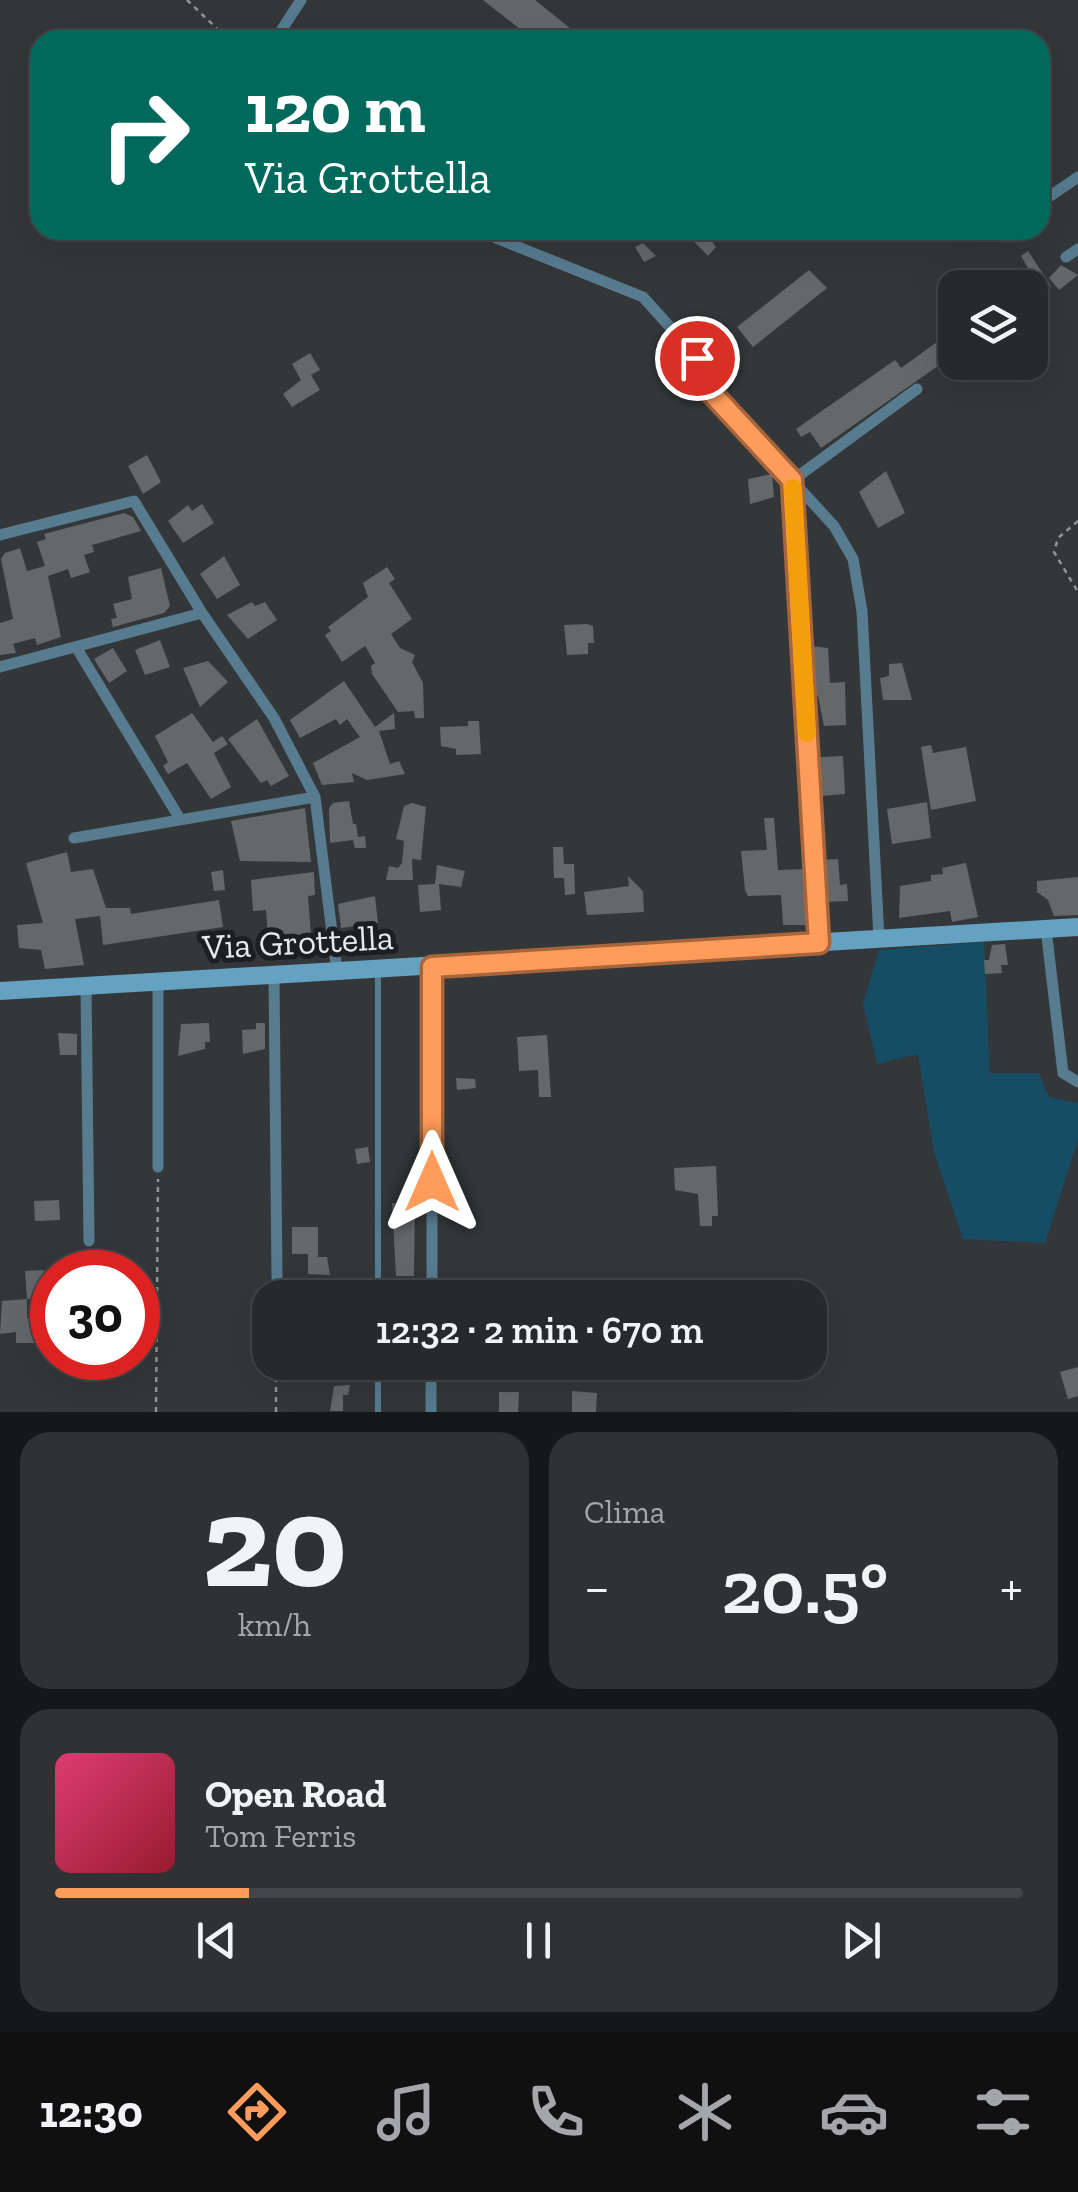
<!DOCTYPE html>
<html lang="it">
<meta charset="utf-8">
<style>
body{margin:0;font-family:"Zilla Slab",serif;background:#2f3133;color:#f1f3f6;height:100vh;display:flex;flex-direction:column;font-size:38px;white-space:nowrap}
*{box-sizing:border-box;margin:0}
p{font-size:32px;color:#a4a6a9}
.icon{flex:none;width:55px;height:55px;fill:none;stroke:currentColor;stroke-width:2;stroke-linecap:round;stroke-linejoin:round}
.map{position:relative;height:1412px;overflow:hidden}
.details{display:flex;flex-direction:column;gap:20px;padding:20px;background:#151718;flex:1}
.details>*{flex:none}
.guide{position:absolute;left:30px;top:30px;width:1020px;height:210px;border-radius:30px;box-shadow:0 10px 40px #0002,0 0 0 2px #434547;background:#00695c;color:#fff;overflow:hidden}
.buttons{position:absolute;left:938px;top:270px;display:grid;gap:20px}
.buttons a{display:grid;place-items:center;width:110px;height:110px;border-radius:20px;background:#27292b;box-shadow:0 10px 40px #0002,0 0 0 2px #434547;font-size:50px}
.speed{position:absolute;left:30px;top:1250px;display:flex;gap:20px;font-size:50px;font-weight:700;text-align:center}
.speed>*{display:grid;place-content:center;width:130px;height:130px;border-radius:50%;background:#27292b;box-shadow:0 10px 40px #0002,0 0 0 2px #434547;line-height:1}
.speed .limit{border:15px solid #d22;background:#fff;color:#111}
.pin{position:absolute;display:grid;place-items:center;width:85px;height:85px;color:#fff;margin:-42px;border:5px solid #fff;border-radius:50%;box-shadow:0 2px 10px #0007}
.me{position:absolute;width:110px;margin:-55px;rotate:0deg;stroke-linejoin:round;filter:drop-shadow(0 0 8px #0008)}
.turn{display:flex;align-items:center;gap:35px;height:210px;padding:0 50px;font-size:45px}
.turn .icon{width:130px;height:130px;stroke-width:2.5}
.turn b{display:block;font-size:70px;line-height:85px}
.big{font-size:75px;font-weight:600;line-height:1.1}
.details .widget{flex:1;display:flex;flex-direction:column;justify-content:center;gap:15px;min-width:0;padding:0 35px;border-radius:30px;background:#2f3133}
.details .dial{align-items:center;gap:0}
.dial b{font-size:130px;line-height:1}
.song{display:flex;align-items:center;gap:30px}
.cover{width:120px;height:120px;border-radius:15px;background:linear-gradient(135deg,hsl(340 70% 55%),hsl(350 70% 35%))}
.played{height:10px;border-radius:5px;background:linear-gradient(90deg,#ff9b5b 20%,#434547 20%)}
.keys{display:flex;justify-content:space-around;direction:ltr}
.heat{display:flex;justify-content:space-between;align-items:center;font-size:55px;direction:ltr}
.details .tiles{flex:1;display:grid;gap:20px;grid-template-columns:1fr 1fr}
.widget:last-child{grid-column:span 2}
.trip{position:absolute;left:252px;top:1280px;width:575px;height:100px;border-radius:30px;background:#27292b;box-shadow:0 10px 40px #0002,0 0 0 2px #434547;font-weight:600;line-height:100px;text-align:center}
.menu{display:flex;height:160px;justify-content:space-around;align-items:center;background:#101011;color:#a4a6a9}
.menu .icon{width:70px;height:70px}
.menu .active{color:#ff9b5b}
.menu b{font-size:45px;color:#f1f3f6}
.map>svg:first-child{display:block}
.green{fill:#164c64}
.building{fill:#65686a}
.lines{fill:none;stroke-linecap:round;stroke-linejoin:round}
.path{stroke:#929596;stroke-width:2.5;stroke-dasharray:5 5;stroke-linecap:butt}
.lane{stroke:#577c90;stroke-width:6}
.street{stroke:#577c90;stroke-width:11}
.secondary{stroke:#65a2c2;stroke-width:18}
.route-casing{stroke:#a6653b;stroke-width:25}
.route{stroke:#ff9b5b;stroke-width:18}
.slow{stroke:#f59e0b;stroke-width:18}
.labels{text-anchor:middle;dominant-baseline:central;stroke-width:10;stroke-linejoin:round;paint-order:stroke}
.street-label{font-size:35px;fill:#e7e9ea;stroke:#1d1e1f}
</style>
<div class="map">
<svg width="1078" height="1412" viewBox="0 0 1078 1412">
<rect width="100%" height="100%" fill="#343739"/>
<path class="green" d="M984 942 990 1073H1039L1049 1097 1078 1103V1140L1045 1243 963 1239 934 1152 918 1054 877 1064 863 1003 879 950Z"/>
<path class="building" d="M483 0H535L571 29 562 40H534Z
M683 230H703L716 247 708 256Z
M643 243 656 256 644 262 635 247Z
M1028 251 1051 286 1030 301V288H1015L1032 275 1021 256Z
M1061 265 1078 275 1059 290 1049 278Z
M809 270 827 288 753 347 737 327Z
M955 329V354L821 448 810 432 801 437 796 429 895 360 901 368Z
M310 353 320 370 311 375 320 390 292 407 283 394 301 380 292 364Z
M147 455 161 482 143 494 128 466Z
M886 471 905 513 878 528 859 492Z
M772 474 774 497 750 504 748 479Z
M202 504 214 523 183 543 168 521 188 505 192 511Z
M124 513 133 517 141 531 92 545 94 552 84 555 90 572 71 578 68 569 48 576 61 637 37 645 35 638 13 644 16 653 0 655V623L13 619 1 559 5 553 20 548 27 571 45 566 37 542 46 539 44 534Z
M224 556 240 585 217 599 200 574Z
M387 567 395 579 389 583 412 619 391 634 400 648 415 655 412 662 423 683 424 718H415L414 711 398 712 372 674 371 666 375 663 365 646 342 662 325 635 331 631 328 627 368 597 363 583Z
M161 568 170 606 164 613 113 627 111 619 117 618 113 604 132 599 128 577Z
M252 602 255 606 265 602 277 620 248 639 227 615Z
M587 624 593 626 594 643H588V654L567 655 564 625Z
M160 640 170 667 145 675 135 650Z
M809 646 828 648 830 683 845 682 846 725 824 726 818 696 812 697Z
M113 648 127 671 109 683 94 659Z
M208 661 228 682 200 707 183 668Z
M902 663 912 700H883L880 678 889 676V664Z
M344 681 375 727 394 713 395 729 379 731 390 764 399 761 405 774 367 780 352 773 354 782 322 785 313 763 360 737 347 719 340 725 336 719 300 738 290 720Z
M192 713 213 742 222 736 228 744 214 753 231 787 211 799 187 763 168 774 163 766 168 762 155 736Z
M257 719 289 776 271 786 267 780 261 783 228 739Z
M468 721H479L481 754 456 755V749L441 746 440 727 468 726Z
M931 745 933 753 966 747 976 801 931 810 921 747Z
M843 756 845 794 821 796 819 757Z
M349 801 353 824H356L358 837 365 836 366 848H355L353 840 330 843 329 808 333 803Z
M927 802 931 838 892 844 887 809Z
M412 803 426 807 421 860 412 859 413 880H386L389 866 398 868 402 863 404 841 396 839 404 806Z
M305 808 311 862 240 861 231 821Z
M764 818H774L778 870 808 869 810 912 805 913 807 925H783L781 895 748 896 745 890 741 851 767 850Z
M553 847H563L564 864H574L575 894 565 895 564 878H554Z
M67 852 71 872 93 869 106 908H130L131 914 219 900 223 927 103 945 100 916 75 919 84 965 45 969 41 950 19 948 17 925 43 923 26 863Z
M838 859 840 885 847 884 848 901 824 902 821 860Z
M966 863 978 917 952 922 950 911 899 918 900 886 931 881V875L943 874 942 868Z
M437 865 465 871 461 887 439 884 441 910 420 912 418 885 435 884Z
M223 870 225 890 214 891 211 872Z
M314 872 315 895 308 896 311 934 268 938 266 910 253 911 251 880Z
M628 876 643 891 644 912 587 915 584 892 629 886Z
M1078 877V915L1054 916 1048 900 1037 892V881Z
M375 896 378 923 341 928 338 904Z
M1005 944 1008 965H1001L1002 973 985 974 984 960H989L992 945Z
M209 1023 210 1042H205V1049L178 1056 181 1024Z
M256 1023H265V1049L243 1054 242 1030 256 1029Z
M58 1033 77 1034V1055H60Z
M547 1035 551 1097H539L538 1070 519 1071 517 1037Z
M456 1078 475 1079 476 1088 457 1090Z
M368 1147 370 1162 357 1164 355 1149Z
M716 1166 718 1216H712V1226H700L698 1194 675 1190 674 1168Z
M59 1200 60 1220 35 1221 34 1201Z
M392 1203H415L414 1276H396Z
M292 1227H318V1257H327L330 1275 308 1274V1254H292Z
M44 1270 42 1298 27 1299 25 1271Z
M27 1299V1318L43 1320 46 1343H16V1332L0 1334 2 1301Z
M1078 1367V1396L1068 1399 1060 1372Z
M350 1385 348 1395H343V1411H330L334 1386Z
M572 1391 597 1393 596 1412H572Z
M499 1392H519L518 1412H499Z"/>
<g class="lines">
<path class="path" d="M187 0 229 40
M1078 521 1058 538 1054 552 1078 592
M156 1412 158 1179
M276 1412V1362"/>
<path class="lane" d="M793 485 819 942
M378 1298V971
M378 1412V1362"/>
<path class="street" d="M275 40 301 0
M1040 203 1078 177
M476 230 643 297 697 357 696 376 834 526 853 559 862 611 879 939
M1066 257 1078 249
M793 480 917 389
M0 535 134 501 202 613 274 718 315 797 337 972
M76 647 180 819
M0 667 202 613
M74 838 315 797
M1046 929 1063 1073 1078 1082
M274 976 277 1278
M86 986 89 1241
M158 1167V982
M432 1298V967
M431 1374 592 1375
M431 1412V1362"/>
<path class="secondary" d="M0 991 1078 927"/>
</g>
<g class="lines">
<defs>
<path id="route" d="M432 1182V967L819 943 792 480 696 376 697 358"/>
</defs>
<use href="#route" class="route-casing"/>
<use href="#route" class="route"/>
<path class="slow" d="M793 488 807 733"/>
</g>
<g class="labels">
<g class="street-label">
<text transform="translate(298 942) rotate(-3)">Via Grottella</text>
</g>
</g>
</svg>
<div class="buttons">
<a><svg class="icon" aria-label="layers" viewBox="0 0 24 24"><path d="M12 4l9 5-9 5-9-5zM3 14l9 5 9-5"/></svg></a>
</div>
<div class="speed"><div class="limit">30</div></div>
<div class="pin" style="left:697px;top:358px;background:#d93025"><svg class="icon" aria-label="arrive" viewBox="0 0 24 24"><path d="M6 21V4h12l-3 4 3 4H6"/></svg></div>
<svg class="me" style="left:432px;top:1182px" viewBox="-20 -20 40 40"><path d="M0-17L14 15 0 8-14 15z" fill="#ff9b5b" stroke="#fff" stroke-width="4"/></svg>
<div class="trip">12:32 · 2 min · 670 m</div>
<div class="guide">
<div class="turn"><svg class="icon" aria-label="right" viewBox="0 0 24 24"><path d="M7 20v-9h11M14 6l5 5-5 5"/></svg><div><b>120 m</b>Via Grottella</div></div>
</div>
</div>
<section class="details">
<div class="tiles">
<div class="widget dial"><b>20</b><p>km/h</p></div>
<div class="widget"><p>Clima</p>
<div class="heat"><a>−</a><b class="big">20.5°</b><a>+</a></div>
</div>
<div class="widget">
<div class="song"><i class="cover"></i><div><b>Open Road</b><p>Tom Ferris</p></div></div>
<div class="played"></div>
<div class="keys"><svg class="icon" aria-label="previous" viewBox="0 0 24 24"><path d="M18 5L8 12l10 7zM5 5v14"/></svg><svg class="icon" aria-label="pause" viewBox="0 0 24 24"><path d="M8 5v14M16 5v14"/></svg><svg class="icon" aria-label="next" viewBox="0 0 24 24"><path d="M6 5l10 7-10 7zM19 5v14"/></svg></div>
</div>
</div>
</section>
<nav class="menu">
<b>12:30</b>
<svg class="icon active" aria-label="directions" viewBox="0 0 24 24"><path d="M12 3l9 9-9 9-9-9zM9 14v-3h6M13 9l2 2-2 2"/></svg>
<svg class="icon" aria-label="music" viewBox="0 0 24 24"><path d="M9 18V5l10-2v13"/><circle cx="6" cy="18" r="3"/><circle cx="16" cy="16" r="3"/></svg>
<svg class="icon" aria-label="phone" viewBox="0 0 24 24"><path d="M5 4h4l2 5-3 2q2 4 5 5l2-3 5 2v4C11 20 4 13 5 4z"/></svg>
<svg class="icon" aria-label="climate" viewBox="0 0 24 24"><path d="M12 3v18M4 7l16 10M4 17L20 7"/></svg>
<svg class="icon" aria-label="car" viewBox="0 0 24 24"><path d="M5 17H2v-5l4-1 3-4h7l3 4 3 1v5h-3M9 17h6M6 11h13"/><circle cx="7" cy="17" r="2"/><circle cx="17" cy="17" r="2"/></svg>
<svg class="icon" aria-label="filters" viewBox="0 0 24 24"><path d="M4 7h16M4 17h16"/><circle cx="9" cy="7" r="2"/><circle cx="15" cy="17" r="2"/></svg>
</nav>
